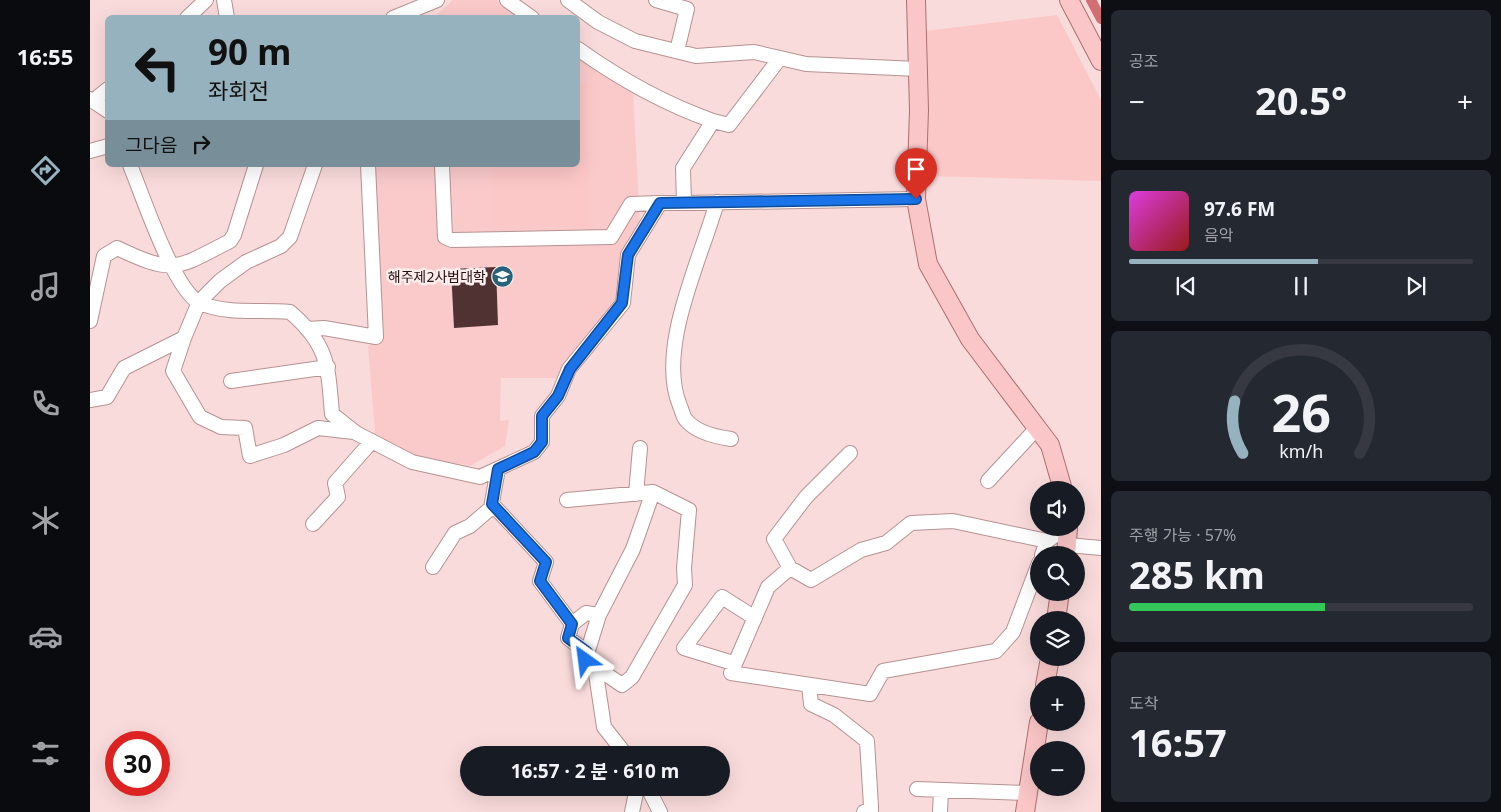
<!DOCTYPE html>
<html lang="ko">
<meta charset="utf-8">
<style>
body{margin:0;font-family:"Noto Sans","Noto Sans KR",sans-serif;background:#242831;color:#f1f3f6;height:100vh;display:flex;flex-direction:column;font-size:19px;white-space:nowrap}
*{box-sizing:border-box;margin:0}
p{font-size:16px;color:#9ea1a6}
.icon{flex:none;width:28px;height:28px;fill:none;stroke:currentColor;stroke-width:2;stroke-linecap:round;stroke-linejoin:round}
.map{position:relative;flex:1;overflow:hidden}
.drawer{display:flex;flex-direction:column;gap:10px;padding:10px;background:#0d0f14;width:400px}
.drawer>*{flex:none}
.top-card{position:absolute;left:15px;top:15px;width:475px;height:152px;border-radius:8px;box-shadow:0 5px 20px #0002;background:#96b2be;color:#111;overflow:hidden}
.tools{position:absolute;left:940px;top:481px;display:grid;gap:10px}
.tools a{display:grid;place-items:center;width:55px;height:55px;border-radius:50%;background:#171b24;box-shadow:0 5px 20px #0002;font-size:25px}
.speed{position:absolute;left:15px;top:731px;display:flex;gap:10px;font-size:25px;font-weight:700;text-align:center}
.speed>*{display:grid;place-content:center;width:65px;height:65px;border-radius:50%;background:#171b24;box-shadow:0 5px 20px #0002;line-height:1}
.speed .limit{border:8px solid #d22;background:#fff;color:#111}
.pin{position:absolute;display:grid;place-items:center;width:42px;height:42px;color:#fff;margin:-51px -21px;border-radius:50% 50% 50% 0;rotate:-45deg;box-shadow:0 0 5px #0007}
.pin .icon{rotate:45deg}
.me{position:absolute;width:55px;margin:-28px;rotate:329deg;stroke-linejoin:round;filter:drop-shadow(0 0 4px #0008)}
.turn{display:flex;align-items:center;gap:18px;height:105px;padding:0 20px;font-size:22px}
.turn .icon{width:65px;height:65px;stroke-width:2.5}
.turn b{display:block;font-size:35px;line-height:42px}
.then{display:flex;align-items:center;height:48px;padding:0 20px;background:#0003;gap:10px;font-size:19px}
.big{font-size:38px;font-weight:700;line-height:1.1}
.drawer .card{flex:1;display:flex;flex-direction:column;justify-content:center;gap:8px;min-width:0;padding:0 18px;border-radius:8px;background:#242831}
.drawer .dial{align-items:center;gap:0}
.dial svg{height:130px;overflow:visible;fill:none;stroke:#363941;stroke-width:7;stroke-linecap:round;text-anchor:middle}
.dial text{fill:#f1f3f6;stroke:none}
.song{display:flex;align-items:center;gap:15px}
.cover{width:60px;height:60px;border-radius:8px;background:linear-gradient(135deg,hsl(300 70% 55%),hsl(0 70% 35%))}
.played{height:5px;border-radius:2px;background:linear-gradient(90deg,#96b2be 55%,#363941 55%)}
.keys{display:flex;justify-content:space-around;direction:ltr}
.heat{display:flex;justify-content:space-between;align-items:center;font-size:28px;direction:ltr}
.charge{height:8px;border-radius:4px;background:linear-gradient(90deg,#34c759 57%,#363941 0)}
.trip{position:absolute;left:370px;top:746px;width:270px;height:50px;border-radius:25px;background:#171b24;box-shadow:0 5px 20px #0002;font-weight:700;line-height:50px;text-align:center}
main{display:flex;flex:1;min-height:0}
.menu{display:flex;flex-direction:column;width:90px;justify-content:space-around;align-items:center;background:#090b0e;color:#9ea1a6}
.menu .icon{width:35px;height:35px}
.menu .selected{color:#96b2be}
.menu b{font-size:22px;color:#f1f3f6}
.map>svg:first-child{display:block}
.built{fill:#facacb}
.green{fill:#fcc7c7}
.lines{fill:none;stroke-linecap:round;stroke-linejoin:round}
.canal{stroke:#d16d73;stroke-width:10}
.building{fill:#503232}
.minor-casing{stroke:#b69292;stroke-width:16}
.major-casing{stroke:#ac6f70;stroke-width:20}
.minor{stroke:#fff;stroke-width:14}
.major{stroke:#fac6c7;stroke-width:18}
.route-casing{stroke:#114b97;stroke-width:12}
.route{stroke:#1a73e8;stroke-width:9}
.labels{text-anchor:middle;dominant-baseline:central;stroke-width:5;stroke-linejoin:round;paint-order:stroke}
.poi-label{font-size:14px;fill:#211414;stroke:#fcecec;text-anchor:end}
</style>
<main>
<nav class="menu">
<b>16:55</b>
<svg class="icon selected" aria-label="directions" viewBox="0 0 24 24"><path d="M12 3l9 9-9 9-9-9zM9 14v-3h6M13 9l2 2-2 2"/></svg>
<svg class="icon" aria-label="music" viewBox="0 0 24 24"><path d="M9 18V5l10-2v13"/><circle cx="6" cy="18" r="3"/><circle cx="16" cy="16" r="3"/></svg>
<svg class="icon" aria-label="phone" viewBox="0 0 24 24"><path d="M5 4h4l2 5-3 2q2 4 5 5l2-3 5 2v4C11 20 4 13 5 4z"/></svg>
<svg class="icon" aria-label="climate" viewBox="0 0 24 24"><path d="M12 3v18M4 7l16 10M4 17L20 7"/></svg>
<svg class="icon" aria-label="car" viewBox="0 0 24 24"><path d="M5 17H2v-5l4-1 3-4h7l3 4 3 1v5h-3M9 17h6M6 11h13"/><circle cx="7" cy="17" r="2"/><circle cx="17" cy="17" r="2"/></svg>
<svg class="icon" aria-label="filters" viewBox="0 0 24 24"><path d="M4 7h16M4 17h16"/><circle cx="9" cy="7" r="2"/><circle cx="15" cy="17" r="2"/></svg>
</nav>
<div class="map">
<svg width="1011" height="812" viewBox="0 0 1011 812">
<rect width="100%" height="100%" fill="#fadbdb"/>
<path class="built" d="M363 0H406L431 17 343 18Z
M488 57 543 90 550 224 530 298 468 378H411L410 421 419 420 415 446 380 466 321 455 285 433 278 346 294 337 285 165H488Z"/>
<path class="green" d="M967 15 1011 100V181L838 176 835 31Z
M488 82H499V226H403V165H488Z"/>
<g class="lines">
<path class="canal" d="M1001 0 1011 19"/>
</g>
<path class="building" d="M406 267 408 325 364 328 361 269Z"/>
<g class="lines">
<defs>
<path id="minor" d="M134 0 137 18
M417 0 442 18
M478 0 508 22 545 41 606 56 664 52 716 64 828 69
M566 0 597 9 587 51
M97 18 116 0
M303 18 347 0
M488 49C530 79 575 104 623 121
M0 99 18 111
M3 101 18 89
M0 151 18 146
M40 165C52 194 84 291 110 303 138 315 171 309 200 312 239 345 238 367 242 414L266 433 322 462 390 477 444 452 452 442V416L468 396 479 369 533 303 538 255 570 203H594L593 168 623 121 639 125 690 58
M352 165 355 237 362 240 521 237 541 204 570 203
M627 202C611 259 566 349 590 406 592 410 593 417 596 420 606 432 627 437 641 439
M594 203 826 199
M0 321 14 256 27 248C84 275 86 269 140 241L144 235 166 165
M217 329 234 328 286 337 278 165
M94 338 83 371 110 417 131 427 155 428 160 456 194 445 228 428 264 432
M141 381 238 367
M0 400 17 397 34 368 94 338 109 302 130 281 156 262 191 246 200 237 225 165
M898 481 947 428
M546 494 550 448
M402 504 456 562 450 581 482 624 496 613 509 615 543 549 563 492 477 500
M223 524 248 497 245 483 282 441
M978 545 1011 548
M952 555 957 541 976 528
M949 563 923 632 906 651 793 671 780 694 641 673 678 587 700 568 721 580 771 550 796 543 821 523 863 521 957 541
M343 567 365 533 380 526 401 508 408 469
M700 568 684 539 716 497 760 453
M509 615 495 660 532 685 542 677 595 585 594 568 599 510 563 492
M482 624 478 638 497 652
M643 663 594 648 632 597 665 618
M505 667 514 727 536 755
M719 685 721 704 744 715 777 741 781 806V811L774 812
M558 788 570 812
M827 789 938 793
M542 812 547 788
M850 812 851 790"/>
<path id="major" d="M826 0 829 110 826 199 838 264 880 339 960 445 973 490
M979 0 1011 61
M976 555 978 528
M966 620 970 592
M955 685 960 658
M935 812 949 722"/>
</defs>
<use href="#minor" class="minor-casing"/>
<use href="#major" class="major-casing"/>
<use href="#minor" class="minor"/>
<use href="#major" class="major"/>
</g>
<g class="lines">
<defs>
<path id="route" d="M495 660 497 652 478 638 482 624 450 581 456 562 402 504 408 469 444 452 452 442V416L468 396 480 369 532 303 538 255 570 203 826 199"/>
</defs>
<use href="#route" class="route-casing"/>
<use href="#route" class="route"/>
</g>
<defs>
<symbol id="university-disc" viewBox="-11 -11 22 22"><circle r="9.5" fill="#26627a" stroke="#fcecec"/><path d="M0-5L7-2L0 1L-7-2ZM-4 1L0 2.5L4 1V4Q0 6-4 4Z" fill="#fff"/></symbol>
</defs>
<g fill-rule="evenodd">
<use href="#university-disc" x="400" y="264" width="25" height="25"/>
</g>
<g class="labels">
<g class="poi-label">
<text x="396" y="276">해주제2사범대학</text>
</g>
</g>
</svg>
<div class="tools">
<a><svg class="icon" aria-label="sound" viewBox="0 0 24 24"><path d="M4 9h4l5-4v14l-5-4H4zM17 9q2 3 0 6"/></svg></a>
<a><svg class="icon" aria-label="search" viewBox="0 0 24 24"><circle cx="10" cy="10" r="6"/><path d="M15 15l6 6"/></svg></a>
<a><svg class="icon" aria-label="layers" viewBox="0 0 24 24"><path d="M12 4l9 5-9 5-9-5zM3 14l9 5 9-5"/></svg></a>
<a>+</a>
<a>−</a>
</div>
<div class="speed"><div class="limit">30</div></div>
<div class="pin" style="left:826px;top:199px;background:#d93025"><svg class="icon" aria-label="arrive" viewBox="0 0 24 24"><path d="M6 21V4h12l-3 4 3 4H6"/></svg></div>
<svg class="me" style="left:495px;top:660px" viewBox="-20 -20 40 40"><path d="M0-17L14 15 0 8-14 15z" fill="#1a73e8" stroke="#fff" stroke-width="4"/></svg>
<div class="trip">16:57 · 2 분 · 610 m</div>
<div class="top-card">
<div class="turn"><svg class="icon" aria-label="left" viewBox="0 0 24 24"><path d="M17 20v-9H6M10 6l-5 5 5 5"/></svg><div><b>90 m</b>좌회전</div></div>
<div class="then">그다음<svg class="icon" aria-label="right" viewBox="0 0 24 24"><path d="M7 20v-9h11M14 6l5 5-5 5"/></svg></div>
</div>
</div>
<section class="drawer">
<div class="card"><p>공조</p>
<div class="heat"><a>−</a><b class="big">20.5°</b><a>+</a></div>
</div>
<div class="card">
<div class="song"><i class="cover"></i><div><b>97.6 FM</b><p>음악</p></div></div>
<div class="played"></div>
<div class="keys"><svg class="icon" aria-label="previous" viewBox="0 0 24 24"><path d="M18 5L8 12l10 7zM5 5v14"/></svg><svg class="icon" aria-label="pause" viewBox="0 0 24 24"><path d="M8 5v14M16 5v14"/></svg><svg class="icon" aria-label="next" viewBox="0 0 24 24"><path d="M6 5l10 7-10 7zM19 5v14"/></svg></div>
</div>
<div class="card dial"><svg viewBox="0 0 100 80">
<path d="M14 69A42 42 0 1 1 86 69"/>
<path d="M14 69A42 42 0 0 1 9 37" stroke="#96b2be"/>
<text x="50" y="56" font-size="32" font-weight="700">26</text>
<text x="50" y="72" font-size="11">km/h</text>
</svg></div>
<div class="card"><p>주행 가능 · 57%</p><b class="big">285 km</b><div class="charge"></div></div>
<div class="card"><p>도착</p><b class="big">16:57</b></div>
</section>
</main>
